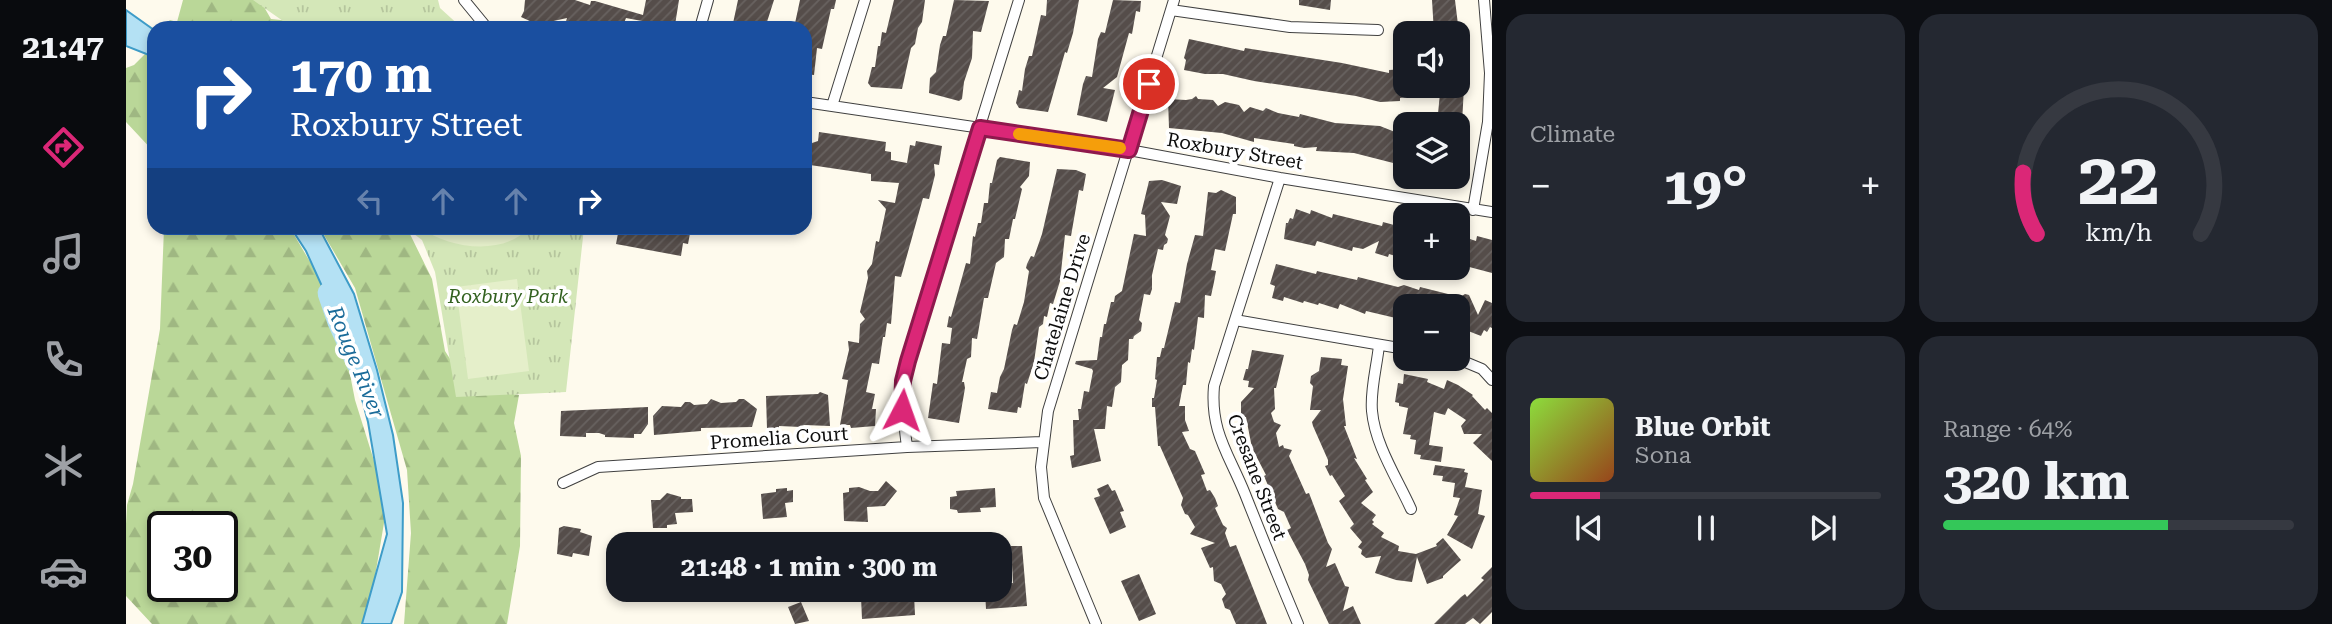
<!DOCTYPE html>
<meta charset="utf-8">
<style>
body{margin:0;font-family:"Roboto Serif",serif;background:#242831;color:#f1f3f6;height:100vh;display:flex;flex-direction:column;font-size:26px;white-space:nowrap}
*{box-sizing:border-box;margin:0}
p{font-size:23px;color:#9ea1a6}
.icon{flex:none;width:38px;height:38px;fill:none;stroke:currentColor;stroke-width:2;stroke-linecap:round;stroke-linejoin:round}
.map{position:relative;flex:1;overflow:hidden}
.details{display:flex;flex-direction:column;gap:14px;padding:14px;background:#0d0f14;width:840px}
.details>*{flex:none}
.top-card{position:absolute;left:21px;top:21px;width:665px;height:214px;border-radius:21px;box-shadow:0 4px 10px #0003;background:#1a4fa0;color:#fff;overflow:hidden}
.buttons{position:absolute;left:1267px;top:21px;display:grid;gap:14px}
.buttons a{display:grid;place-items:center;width:77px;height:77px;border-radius:14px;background:#171b24;box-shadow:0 4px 10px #0003;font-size:35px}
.speed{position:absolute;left:21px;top:511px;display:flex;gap:14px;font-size:35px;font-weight:700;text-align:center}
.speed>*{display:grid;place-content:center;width:91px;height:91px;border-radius:50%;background:#171b24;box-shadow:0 4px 10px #0003;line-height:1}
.speed .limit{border:4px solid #111;border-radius:10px;background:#fff;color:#111}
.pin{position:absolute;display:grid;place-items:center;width:60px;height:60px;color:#fff;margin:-30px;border:4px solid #fff;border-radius:50%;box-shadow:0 2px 7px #0007}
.me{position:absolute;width:77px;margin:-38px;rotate:4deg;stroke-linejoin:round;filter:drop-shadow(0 0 5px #0008)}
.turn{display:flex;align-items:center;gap:24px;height:147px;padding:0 28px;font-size:32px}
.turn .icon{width:91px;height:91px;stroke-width:2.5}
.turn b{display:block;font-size:49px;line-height:60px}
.lanes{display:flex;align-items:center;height:66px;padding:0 28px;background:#0003;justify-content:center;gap:35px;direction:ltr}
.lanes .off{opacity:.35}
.big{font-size:52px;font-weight:700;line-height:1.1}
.details .tile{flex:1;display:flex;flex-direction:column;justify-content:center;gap:10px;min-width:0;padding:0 24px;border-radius:21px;background:#242831}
.details .dial{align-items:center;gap:0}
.dial svg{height:182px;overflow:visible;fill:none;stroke:#363941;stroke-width:7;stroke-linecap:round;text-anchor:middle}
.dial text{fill:#f1f3f6;stroke:none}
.song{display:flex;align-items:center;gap:21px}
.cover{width:84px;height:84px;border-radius:10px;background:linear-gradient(135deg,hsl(90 70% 55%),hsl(20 70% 35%))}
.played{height:7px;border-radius:4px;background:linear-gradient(90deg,#db2777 20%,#363941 20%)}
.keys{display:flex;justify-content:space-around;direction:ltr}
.heat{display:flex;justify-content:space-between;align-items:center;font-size:38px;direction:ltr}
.charge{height:10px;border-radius:5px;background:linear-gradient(90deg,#34c759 64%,#363941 0)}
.details .tiles{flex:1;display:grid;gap:14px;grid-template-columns:repeat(2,1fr)}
.trip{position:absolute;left:480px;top:532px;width:406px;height:70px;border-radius:21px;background:#171b24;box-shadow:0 4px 10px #0003;font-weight:700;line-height:70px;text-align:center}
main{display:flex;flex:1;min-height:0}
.tabs{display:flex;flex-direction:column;width:126px;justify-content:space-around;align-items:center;background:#090b0e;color:#9ea1a6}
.tabs .icon{width:49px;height:49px}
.tabs .selected{color:#db2777}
.tabs b{font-size:32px;color:#f1f3f6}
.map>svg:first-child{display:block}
.forest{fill:url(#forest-firs);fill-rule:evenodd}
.park{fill:url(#park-tufts)}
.pitch{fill:#e5efca}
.water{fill:#b4e1f4;stroke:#3e9cc8;stroke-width:2}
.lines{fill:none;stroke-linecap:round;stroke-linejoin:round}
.river{stroke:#b4e1f4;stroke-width:21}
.building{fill:url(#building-hatch)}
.street-casing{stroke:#404040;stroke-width:12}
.street{stroke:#fff;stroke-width:10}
.route-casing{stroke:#8e194d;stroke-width:18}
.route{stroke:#db2777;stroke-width:12}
.slow{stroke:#f59e0b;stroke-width:12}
.labels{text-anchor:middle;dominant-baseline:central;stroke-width:7;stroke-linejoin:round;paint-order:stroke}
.street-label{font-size:19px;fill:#0d0d0d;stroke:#fff}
.park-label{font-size:19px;font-style:italic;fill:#336220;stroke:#fff}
.water-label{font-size:21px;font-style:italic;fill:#1b6c9a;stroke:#fff}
</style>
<main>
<nav class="tabs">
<b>21:47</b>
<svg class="icon selected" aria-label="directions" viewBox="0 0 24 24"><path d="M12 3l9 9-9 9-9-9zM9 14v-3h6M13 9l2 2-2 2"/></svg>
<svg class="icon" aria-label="music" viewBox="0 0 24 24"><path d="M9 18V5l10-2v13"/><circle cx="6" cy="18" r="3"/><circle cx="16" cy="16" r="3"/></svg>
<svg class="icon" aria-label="phone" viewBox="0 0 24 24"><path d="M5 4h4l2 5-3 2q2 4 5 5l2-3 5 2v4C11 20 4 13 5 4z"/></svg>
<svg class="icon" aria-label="climate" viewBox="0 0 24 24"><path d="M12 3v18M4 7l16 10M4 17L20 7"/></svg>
<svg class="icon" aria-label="car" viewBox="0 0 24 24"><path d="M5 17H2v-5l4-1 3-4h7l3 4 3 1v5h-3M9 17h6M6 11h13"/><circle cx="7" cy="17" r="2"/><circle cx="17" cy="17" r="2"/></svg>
</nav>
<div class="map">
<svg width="1366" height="624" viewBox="0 0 1366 624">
<defs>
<pattern id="forest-firs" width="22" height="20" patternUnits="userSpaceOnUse" patternTransform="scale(1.75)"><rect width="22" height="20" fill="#bad798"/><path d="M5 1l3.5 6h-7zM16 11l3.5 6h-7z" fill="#9fb782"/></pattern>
<pattern id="park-tufts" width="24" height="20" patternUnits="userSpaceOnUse" patternTransform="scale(1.75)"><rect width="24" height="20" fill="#d4e7b8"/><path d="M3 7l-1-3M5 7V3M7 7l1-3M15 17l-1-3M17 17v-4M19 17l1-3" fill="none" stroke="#b5c59d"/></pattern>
<pattern id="building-hatch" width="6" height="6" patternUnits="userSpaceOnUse" patternTransform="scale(1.75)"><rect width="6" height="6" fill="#554d4a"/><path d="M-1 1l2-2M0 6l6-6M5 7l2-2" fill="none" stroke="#686260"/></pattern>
</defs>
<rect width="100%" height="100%" fill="#fefaed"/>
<path class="forest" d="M57 0H134L145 19 183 23 334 28H33L44 20 51 22Z
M19 54 28 57V152L0 122V68L8 65Z
M38 228H164L196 282 214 323 229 400 254 480 260 511 241 624H26L0 596V524L1 505 7 484 34 329ZM37 527H96V586H37Z
M194 228H281L306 279 319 351 342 387 393 395 388 423 395 456 394 546 381 624H278L285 533 281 470 229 288Z"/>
<path class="park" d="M127 0H312L314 8 336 28H162L157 21Z
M280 228H458L440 392 330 397 309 272 296 240Z"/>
<path class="pitch" d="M296 228H402C379 256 322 249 296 228Z
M391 279 403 371 342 379 330 287Z"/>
<path class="water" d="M0 10 28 30V57L0 46Z
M165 228H193L228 294 251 370 267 435 277 503 276 592 265 624H236L261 534 242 422 220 339 180 251Z"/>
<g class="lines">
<path class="river" d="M202 293 212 322 231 364"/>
</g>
<path class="building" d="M399 0H449L464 5 465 1H469L517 15 520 0H553L549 25 541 24 540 28 515 26 516 21 500 18 496 28H438L441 18 423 22 419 28 395 17 398 11Z
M612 0H648L640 25 635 24V28H606Z
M674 0H710L708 9H705L696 49 691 48 688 75 679 74V28H668Z
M768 0H799L796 22 792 28 789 44 785 48 776 89 745 87 742 83 746 67H749L752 46H754L756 32 760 33Z
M828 0 863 1 855 32 847 31 846 58 838 82 836 99 833 101 803 93 804 78 810 72 814 45 817 36H820Z
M921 0H953L947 33 941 53 939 52 922 112 893 108 890 103 893 90 896 91 899 69 903 56H906L915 15 920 16Z
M987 0 1015 1 1014 12 1010 11 1006 34 1003 33 991 77 977 88 989 90 981 122 951 115 957 84 960 76 966 77 972 39 975 32 979 33Z
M1173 0H1205L1204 10 1173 5Z
M1306 0H1329L1333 33H1308Z
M1063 39 1118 51 1119 48 1216 63 1263 73V70L1279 69V86H1294L1295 95 1274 98V101L1254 102 1230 96 1128 81 1097 74H1079L1058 70 1060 60 1058 58Z
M1304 86H1338L1336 124H1311L1314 93Z
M1070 96 1072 99 1087 100 1092 106 1099 102 1113 105 1118 112 1124 107 1137 111 1140 108 1152 113 1173 117 1174 114 1209 123 1254 126 1269 132 1273 138 1279 132V166L1228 153 1190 151 1191 147 1178 148 1168 146V144L1128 138V142L1096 133 1043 128 1042 99 1060 100 1066 99Z
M693 132 760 142 759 151 765 152V160L781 163 784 145 789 146 790 141 816 146 813 165 808 164 809 175 803 199 797 198 775 277 769 276 765 324 761 323 759 337H757L753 364 746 363 740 392 749 394 746 409H750L749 426 725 428 724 425H714L722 380 716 379 723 350 722 341 733 343 734 324 739 319 734 312 742 278 741 271 746 264 750 241 753 242 760 209 752 200 769 203 773 183 745 181V174L684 165 686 143 692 141Z
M874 157 904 162 903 176 894 187 896 189 889 219H887L883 239H879L878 257 870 263 862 298H858L851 339 846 338 845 357 841 359 836 382H838L839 388 833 423 802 418 807 383 811 384 816 343 824 344 826 328 821 327 823 316 825 317 840 263 844 264 847 236 849 237 852 223H855L858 203H862L864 183H866L871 160Z
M931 169 950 170 960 174 957 191 953 190 945 236 939 235 934 281 927 304 924 303 921 317 918 316 917 324 913 327 908 362 901 384 899 383 895 408 892 407 891 413 862 409 865 392 871 393 874 377 878 369 886 330 888 324 891 325 898 302 903 271 900 268 901 264 905 256 908 257 916 234Z
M1036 180 1055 186 1051 204 1035 202 1044 216 1039 235 1042 239 1041 243 1038 245 1037 250 1032 249 1026 275V289L1024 295 1018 294 1013 320 1016 323 1015 331 1008 336 1007 339H1003L1002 360 996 365 995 382 989 387 986 407 981 406 979 429H968L975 461 946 468 944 456 948 455 947 420H953L952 409H955L958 391 963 392 967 371 966 369 949 364 950 361 971 360 974 337H976L978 324H980L985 302H988L989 296 996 291 1008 234 1020 236 1019 215 1015 214 1023 181Z
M1095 190 1110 197V214H1107L1099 251 1089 249 1085 270 1090 271 1088 282 1085 296 1079 295 1078 318 1072 317 1068 350 1066 349 1064 363 1062 362 1060 385H1057L1053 406H1059V420L1063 431 1056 432 1064 449 1069 451 1079 474 1075 475 1081 491 1084 490 1089 498 1092 506 1089 508 1097 525 1101 528 1099 533 1104 547 1110 545 1141 624H1110L1104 610 1099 608 1096 599 1100 594 1095 584 1088 581 1087 567 1084 568 1075 548 1089 543 1064 534 1069 527 1062 515 1059 514 1055 505 1057 498 1034 446H1032L1029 407H1026V398H1028L1031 380 1029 379 1031 357H1034L1036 348H1038L1049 302 1054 303 1061 264 1069 235 1077 236 1082 192 1090 193Z
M1170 209 1184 214 1185 210 1206 218 1207 214 1256 226 1257 222 1279 228V259L1263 254 1262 257 1249 253 1253 241 1237 249 1227 247 1226 251 1191 241 1189 246 1158 239 1160 223H1162L1164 218 1167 219Z
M493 228H565L562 244 557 243 555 256 490 244Z
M1332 235 1350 241 1351 236 1366 240V273L1332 264Z
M1150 264 1190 274 1191 271 1195 272 1231 280 1232 277 1272 287 1278 285 1293 290 1294 287 1334 297 1339 294 1343 295 1352 315 1359 300 1366 303V328L1364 327 1361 332 1358 330 1355 336 1332 327V306H1279V313L1274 319 1240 311 1239 314 1214 304 1212 309 1193 303 1192 305 1178 301 1177 303 1158 297 1157 301 1146 298 1149 286 1144 284Z
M1126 350 1158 355 1150 388H1148L1149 409 1145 413 1148 422 1155 425 1150 433 1153 447 1157 445 1158 448 1166 450 1163 456 1180 494 1183 493 1202 543 1206 549 1200 567 1209 563 1219 586 1223 587 1217 611 1227 606 1235 624H1203L1182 580 1183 575 1179 564 1161 530 1165 528 1158 512 1152 509 1138 476 1140 475 1126 448 1120 417H1115V402L1128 388 1122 387 1123 381 1117 380 1120 369H1122Z
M1195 357 1216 359 1215 365 1222 366 1217 399 1220 426H1218L1231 459 1228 458 1241 479 1239 480 1247 492 1235 503 1250 515 1246 520 1248 522 1246 524 1258 533 1255 537 1273 546 1272 551 1290 554 1311 546 1310 544 1317 538 1335 560 1317 576V578L1301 584 1291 557 1286 582 1270 580 1249 573 1255 556 1240 558 1235 554 1236 550 1232 547 1236 542 1224 528 1228 524 1213 501 1219 496 1206 475 1204 476 1199 466 1202 465V460L1187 426 1186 422 1195 410H1184L1187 386 1184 383 1185 376 1193 371Z
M1278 374 1302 379 1301 382 1318 389 1321 380 1332 385 1347 395 1346 396 1359 410 1361 408 1366 413V461L1347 443 1356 434H1338L1335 426 1340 420 1322 408 1319 415 1308 412 1303 445 1317 447 1315 462 1294 459 1295 455 1288 454 1290 440 1284 439 1285 435 1277 434 1282 408 1273 406V403L1269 402 1272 383 1277 384Z
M694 392 702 395 704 426 678 425 675 427 653 426V429H641L640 396 692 394Z
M585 399 595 403 610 402 613 399H618L631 409 626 427 575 428V431L528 435 527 416 536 406 555 407 559 402H564L568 405 581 404Z
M522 407V424L515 434H508V438L479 437V435L473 433H460V437L434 436 435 411Z
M1309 465 1339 469 1338 472 1342 473 1339 487 1356 490 1352 514 1359 516 1346 549 1321 535 1332 516 1328 515 1334 498 1327 497 1329 483 1316 481 1317 476 1307 475Z
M760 481 771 491 759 506 741 507 742 522 718 521 717 493 723 492V488L733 487 744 491H752Z
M982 484 986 491 989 490 998 511 994 512 1000 527 984 534 968 498 974 496 971 489Z
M661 488V491L667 490V502L659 503 661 517 637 519 635 494 650 492V489Z
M869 488 870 507 854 508 855 512 832 513 831 510 824 509V497L831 496 830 491Z
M541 493 555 497V499H566L567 512 549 513 551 524 541 525V528H527L525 500H534Z
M438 526 455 529 454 532 466 536 463 556 447 553 446 557 431 554 433 528Z
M885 546H896L901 606 860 609 859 590H873V584L887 583Z
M1366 567V612L1354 624 1347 618 1339 624H1308L1335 597 1339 594 1341 597 1358 580 1355 578Z
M1013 574 1030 614 1013 621 995 581Z
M738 594 788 595 789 615 736 619 735 597H738Z
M675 602 683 621 669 624 662 607Z"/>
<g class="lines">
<defs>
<path id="street" d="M338 0 361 28
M1045 10 1164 27 1252 30
M574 28 582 0
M679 102 1003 150 1154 178 1366 212
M706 106 739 0
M1154 178 1088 386C1084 432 1103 454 1119 494 1136 537 1154 581 1172 624
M1347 210 1362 122 1364 73 1358 0
M1109 320 1279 349
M1253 345C1251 366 1244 390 1246 411 1249 445 1271 478 1285 509
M1332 359 1356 369 1366 380
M781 447C777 417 775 391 781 361L893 0
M437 483 472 467 781 447 916 442
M970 624 918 498 915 467 922 411 1048 0"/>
</defs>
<use href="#street" class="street-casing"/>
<use href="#street" class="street"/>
</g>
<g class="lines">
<defs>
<path id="route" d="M776 410 777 381 782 361 854 128 1003 150 1023 84"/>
</defs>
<use href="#route" class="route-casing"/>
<use href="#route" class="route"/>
<path class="slow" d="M893 134 994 148"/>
</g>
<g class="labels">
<g class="street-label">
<text transform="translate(1109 151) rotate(10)">Roxbury Street</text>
<text transform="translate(936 307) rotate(-73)">Chatelaine Drive</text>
<text transform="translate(653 438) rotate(-4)">Promelia Court</text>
<text transform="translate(1131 477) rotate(69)">Cresane Street</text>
</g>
<g class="park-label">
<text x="382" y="296">Roxbury Park</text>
</g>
<g class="water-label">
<text transform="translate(230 362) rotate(68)">Rouge River</text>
</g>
</g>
</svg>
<div class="buttons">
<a><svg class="icon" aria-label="sound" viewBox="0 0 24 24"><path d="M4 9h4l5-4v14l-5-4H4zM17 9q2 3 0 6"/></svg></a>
<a><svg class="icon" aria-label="layers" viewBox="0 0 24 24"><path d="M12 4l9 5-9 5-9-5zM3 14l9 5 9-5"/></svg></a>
<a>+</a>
<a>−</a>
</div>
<div class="speed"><div class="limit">30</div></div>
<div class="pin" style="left:1023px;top:84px;background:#d93025"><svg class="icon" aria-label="arrive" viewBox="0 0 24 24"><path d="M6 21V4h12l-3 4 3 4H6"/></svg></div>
<svg class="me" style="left:776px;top:410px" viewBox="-20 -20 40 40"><path d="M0-17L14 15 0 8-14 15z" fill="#db2777" stroke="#fff" stroke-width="4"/></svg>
<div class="trip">21:48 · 1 min · 300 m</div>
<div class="top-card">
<div class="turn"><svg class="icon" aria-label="right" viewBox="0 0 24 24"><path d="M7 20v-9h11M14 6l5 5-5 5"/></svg><div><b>170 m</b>Roxbury Street</div></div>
<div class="lanes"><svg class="icon off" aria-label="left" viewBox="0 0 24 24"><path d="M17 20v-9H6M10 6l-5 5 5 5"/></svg><svg class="icon off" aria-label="ahead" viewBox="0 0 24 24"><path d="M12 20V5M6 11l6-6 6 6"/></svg><svg class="icon off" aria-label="ahead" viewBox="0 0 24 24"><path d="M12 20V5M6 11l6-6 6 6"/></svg><svg class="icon" aria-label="right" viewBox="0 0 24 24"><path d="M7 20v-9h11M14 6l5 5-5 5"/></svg></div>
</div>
</div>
<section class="details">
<div class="tiles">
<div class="tile"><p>Climate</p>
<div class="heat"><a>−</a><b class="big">19°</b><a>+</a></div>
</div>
<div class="tile dial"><svg viewBox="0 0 100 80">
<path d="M14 69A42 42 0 1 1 86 69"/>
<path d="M14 69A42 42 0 0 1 8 42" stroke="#db2777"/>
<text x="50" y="56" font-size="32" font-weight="700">22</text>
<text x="50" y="72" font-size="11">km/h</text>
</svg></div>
<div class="tile">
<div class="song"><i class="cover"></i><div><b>Blue Orbit</b><p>Sona</p></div></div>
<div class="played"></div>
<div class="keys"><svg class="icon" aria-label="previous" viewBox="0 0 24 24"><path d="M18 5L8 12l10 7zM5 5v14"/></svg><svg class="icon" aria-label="pause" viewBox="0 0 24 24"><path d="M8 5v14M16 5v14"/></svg><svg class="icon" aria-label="next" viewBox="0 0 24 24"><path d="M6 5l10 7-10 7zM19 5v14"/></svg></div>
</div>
<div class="tile"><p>Range · 64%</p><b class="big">320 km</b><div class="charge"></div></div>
</div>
</section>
</main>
